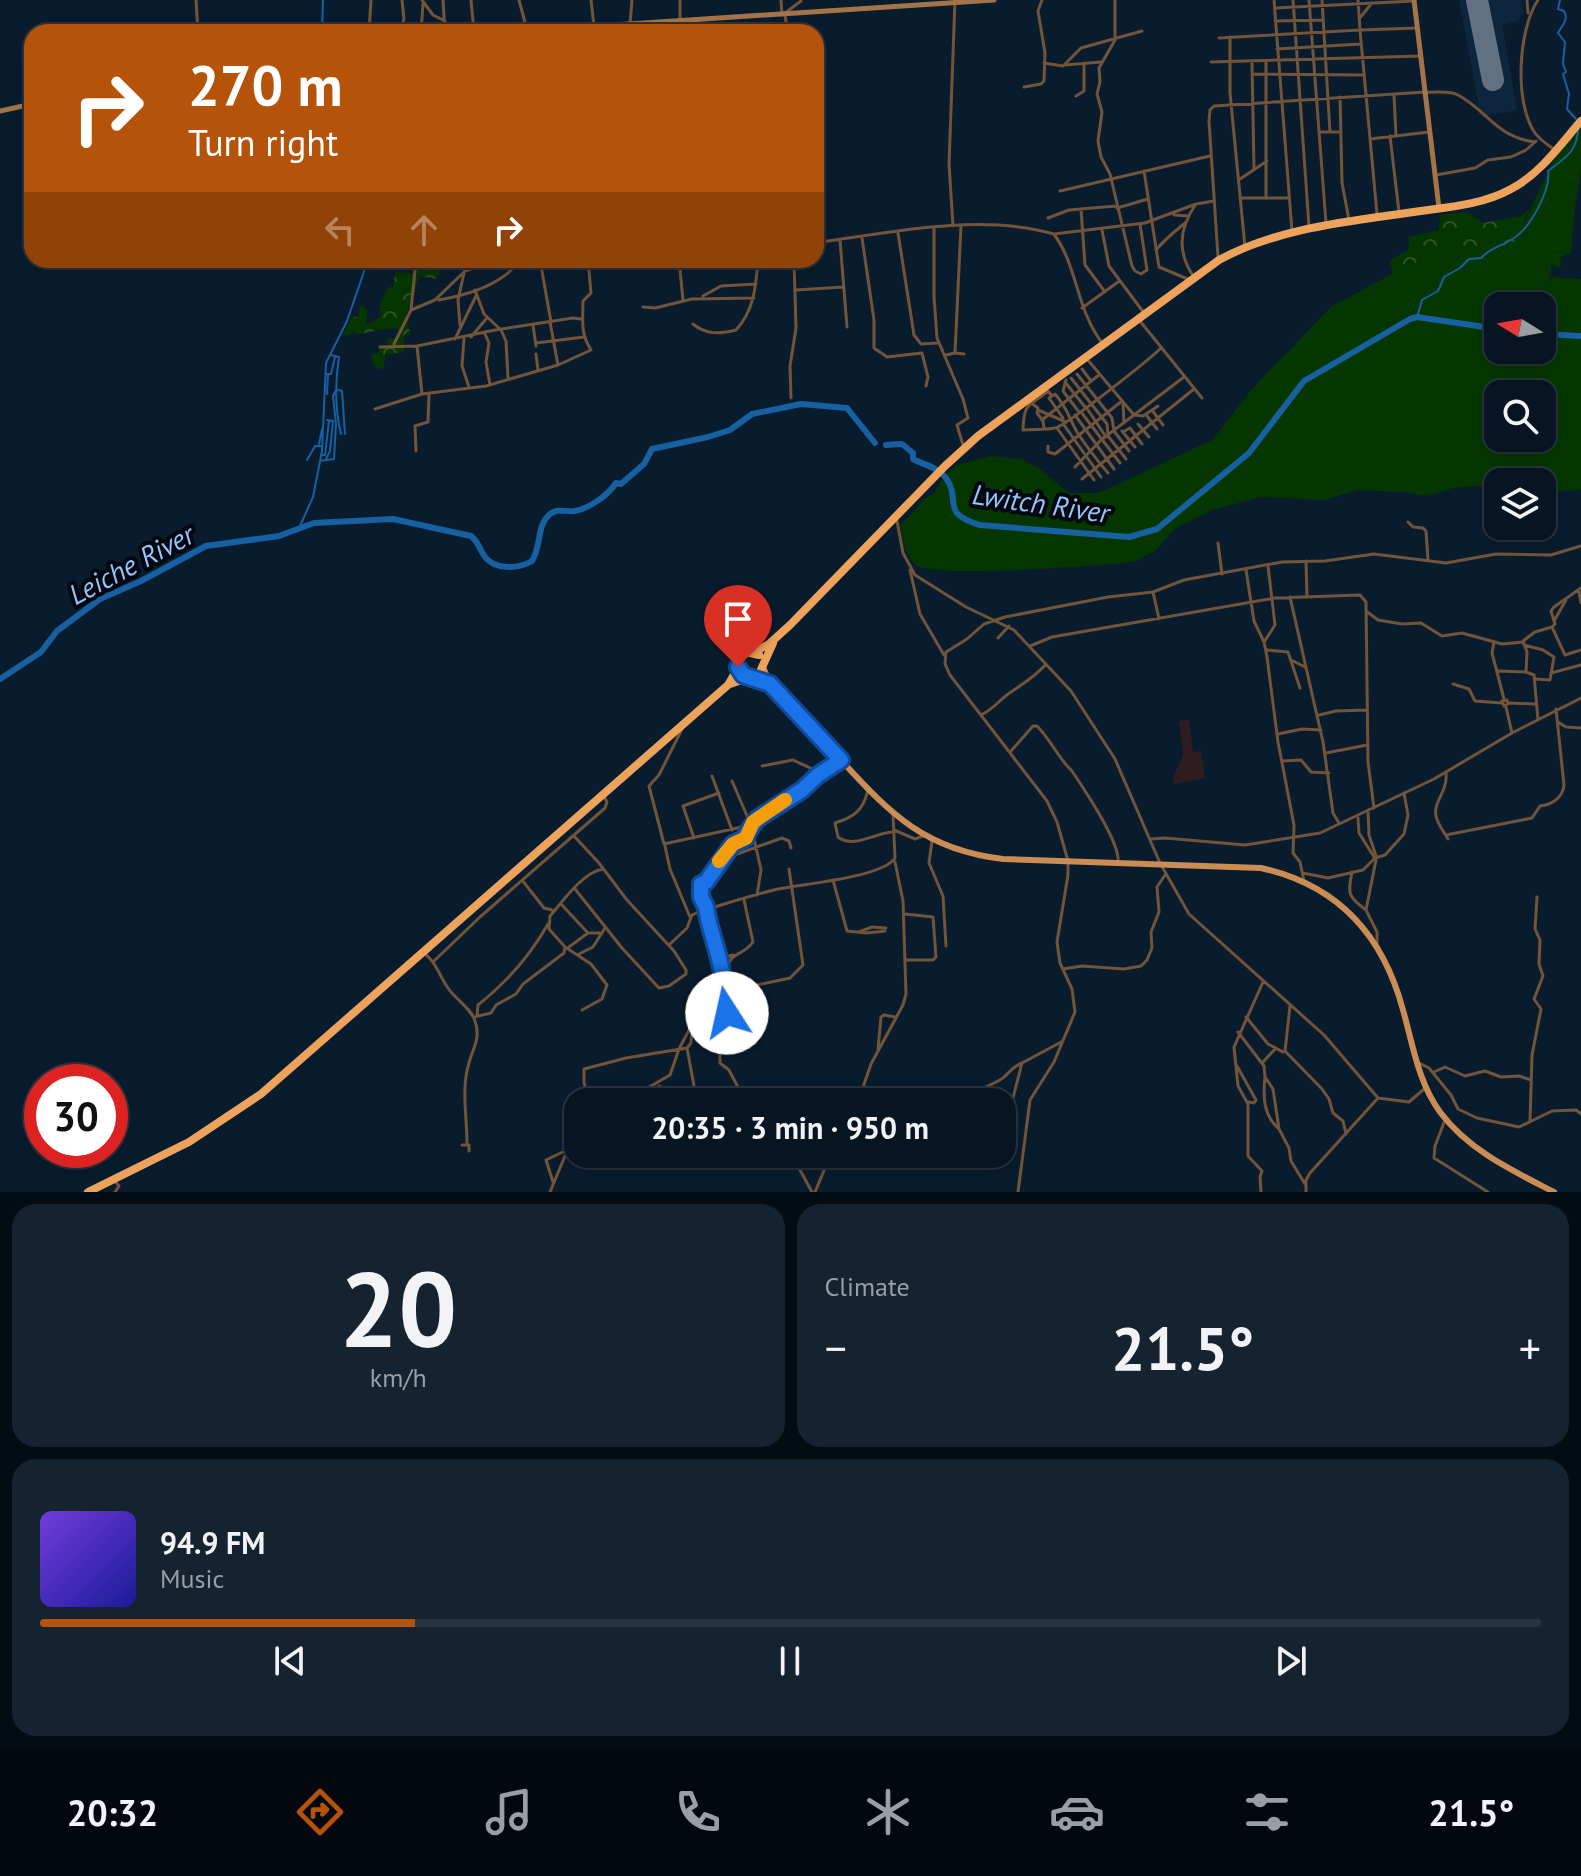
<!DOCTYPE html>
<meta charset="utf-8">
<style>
body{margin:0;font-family:"PT Sans",sans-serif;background:#15222f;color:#f1f3f6;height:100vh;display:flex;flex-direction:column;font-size:30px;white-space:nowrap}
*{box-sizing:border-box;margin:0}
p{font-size:26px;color:#989fa5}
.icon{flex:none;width:44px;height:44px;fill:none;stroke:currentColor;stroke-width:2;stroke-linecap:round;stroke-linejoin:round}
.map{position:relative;height:1192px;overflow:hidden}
.panel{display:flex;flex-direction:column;gap:12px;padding:12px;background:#040c13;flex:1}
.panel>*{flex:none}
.hud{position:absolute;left:24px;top:24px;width:800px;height:244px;border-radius:24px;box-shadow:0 4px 12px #0003,0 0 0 2px #283440;background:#b45309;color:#fff;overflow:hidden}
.needle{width:52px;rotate:281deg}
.controls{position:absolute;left:1484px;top:292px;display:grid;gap:16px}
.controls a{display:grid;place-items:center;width:72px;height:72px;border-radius:16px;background:#071522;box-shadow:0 4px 12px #0003,0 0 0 2px #283440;font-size:40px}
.speed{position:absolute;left:24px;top:1064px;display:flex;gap:16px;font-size:40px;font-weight:700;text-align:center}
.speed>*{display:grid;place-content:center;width:104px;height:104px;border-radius:50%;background:#071522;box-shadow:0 4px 12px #0003,0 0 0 2px #283440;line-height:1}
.speed .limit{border:12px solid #d22;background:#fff;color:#111}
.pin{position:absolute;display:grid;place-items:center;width:68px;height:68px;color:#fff;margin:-82px -34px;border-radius:50% 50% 50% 0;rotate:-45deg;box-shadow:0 0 8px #0007}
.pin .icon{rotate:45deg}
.me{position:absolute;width:88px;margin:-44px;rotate:350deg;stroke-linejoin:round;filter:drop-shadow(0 0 6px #0008)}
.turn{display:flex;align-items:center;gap:28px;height:168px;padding:0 32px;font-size:36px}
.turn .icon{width:104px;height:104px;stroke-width:2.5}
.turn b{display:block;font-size:56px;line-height:68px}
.lanes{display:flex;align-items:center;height:76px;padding:0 32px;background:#0003;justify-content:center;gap:40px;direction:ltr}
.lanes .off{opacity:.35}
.big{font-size:60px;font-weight:700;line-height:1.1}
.panel .card{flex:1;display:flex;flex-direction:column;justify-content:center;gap:12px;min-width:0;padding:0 28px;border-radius:24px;background:#15222f}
.panel .dial{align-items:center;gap:0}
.dial b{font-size:104px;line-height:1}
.song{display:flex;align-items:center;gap:24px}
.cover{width:96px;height:96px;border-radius:12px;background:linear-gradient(135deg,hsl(260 70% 55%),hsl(240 70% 35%))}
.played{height:8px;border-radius:4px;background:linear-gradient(90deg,#b45309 25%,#283440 25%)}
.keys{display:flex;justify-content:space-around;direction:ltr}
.heat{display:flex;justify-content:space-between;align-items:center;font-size:44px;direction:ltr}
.panel .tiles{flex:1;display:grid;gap:12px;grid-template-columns:1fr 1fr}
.card:last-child{grid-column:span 2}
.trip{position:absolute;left:564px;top:1088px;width:452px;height:80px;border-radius:24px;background:#071522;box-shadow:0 4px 12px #0003,0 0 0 2px #283440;font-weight:700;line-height:80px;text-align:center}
.tabs{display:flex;height:128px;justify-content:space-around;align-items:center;background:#03080e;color:#989fa5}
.tabs .icon{width:56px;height:56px}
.tabs .current{color:#b45309}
.tabs b{font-size:36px;color:#f1f3f6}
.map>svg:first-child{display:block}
.built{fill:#0d263d}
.education{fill:#2f1c20}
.grass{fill:#063600;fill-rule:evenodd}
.forest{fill:url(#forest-crowns)}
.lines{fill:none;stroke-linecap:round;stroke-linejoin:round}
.stream{stroke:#1760a1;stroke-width:2}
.river{stroke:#1760a1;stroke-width:6}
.runway{stroke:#617181;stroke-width:22}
.street{stroke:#72543a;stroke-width:3}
.secondary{stroke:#a47448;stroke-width:5}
.primary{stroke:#cb8d53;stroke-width:6}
.highway{stroke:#eea35c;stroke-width:8}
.route-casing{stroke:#114b97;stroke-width:20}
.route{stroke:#1a73e8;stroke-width:14}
.slow{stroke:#f59e0b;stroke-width:14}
.labels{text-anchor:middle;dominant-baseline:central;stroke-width:8;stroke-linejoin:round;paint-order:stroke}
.water-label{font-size:28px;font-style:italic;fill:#94c6fc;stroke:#02060e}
</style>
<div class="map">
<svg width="1581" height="1192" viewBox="0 0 1581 1192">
<defs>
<pattern id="forest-crowns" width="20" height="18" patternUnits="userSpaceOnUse" patternTransform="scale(2)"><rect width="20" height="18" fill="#063600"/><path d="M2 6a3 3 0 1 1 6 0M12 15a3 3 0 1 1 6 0" fill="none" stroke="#2a5326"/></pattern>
</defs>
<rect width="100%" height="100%" fill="#091c2e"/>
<path class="built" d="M1459 0H1521L1524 13 1518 21 1502 25 1517 110 1481 117Z"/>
<path class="education" d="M1189 720 1193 752 1201 751 1205 778 1174 784 1173 778 1183 755 1179 721Z"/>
<path class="grass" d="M1581 126V172L1575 206 1571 253 1561 257 1560 268 1554 267 1552 263 1549 286 1552 277 1581 279V490L1542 492V482L1511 481 1486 486 1457 487 1427 496 1405 492 1358 490 1324 500 1261 497 1212 510 1176 528 1155 551 1134 562C1103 565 932 579 916 565 905 556 903 538 900 525L915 511 922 500 934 494 944 476 956 465 992 456 1021 459 1040 469 1069 493H1099L1212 440 1253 388 1331 307 1399 270 1440 252 1459 253 1469 248 1493 255 1524 223 1553 161ZM1498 306H1542V350H1498ZM1498 394H1542V438H1498Z"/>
<path class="forest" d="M1530 209 1514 241 1493 255 1469 248 1459 253 1440 252 1393 273 1390 263 1393 258 1409 250V237L1439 230 1440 215 1468 212 1483 223 1521 216Z
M416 260H438L441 272 436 279 419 276C417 284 410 307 406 313L410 334 404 335V352L385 355 384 368 377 369 375 364H373L371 354 379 353V345L387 346 388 338H398L399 329C387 326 369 334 356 334L353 331 350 335H343L352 316 358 317 359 308 363 305 367 311 366 326 381 316 380 305 388 287H393L396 271 414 274Z"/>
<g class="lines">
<path class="stream" d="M1560 0 1558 9 1564 11C1569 20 1562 25 1558 33L1565 42 1563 64 1566 72 1563 74 1569 94 1567 109 1576 119
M322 32 323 0
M1417 317 1422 300 1438 291 1444 277 1460 268 1469 259 1481 258C1491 247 1503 246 1514 238 1531 227 1551 189 1548 171 1564 158 1577 153 1578 129
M331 355 339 357C335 382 335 409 341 434
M326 374H331L335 357
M338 390 342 391 345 434
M327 394 328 375
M319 444 322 429
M321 455H325L329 421
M326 459 330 451 333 421 327 420
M307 460 315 446H321
M320 461 334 459 336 424 333 396 336 390
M300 526 313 497 322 451 326 363 347 321 368 260"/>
<path class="river" d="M1542 334 1581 336
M886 445 902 444 913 453V459C924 465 938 467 946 478 962 501 939 513 980 525L1129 537 1157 529 1249 453 1304 381 1410 319 1417 317 1498 329
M0 679 41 652 57 631 100 599 141 581 206 546 279 536 314 523 393 519 471 536C479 542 479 549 485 557 495 570 519 569 532 561 542 545 536 526 550 514 558 508 566 512 575 511 590 508 608 495 616 483L621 484 644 464 652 449 708 437 730 430 752 414 801 404 847 408 875 443"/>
<path class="runway" d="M1477 0 1493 80"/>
<path class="street" d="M196 0 198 32
M422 0 433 15 445 21
M443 0 445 32
M471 0 474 32
M519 0 527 30
M591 0 594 26
M680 0V21
M781 0 782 15
M1115 0V40L1099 68 1100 82 1097 94 1102 112 1098 141 1101 157 1110 174 1132 266 1135 271 1141 274 1147 270 1140 224
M1274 0 1292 231
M1293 0 1309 226
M1309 0 1326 223
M1322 0 1330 132
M1358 0 1360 30 1417 28
M1527 0 1528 13
M1538 0C1518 30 1514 103 1535 133 1540 140 1548 145 1555 150
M1275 8 1414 1
M1359 19 1372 3
M1275 21 1323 20
M630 24 632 0
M369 32 371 0
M400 32 404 19 402 0
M421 32 423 4
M787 32 785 13 801 1
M1230 37V93L1245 247
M1219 38 1360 30 1377 214
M1277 49 1361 44
M1211 62 1421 56
M1266 62V198
M1044 63 1063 66 1081 48 1142 31
M1252 63 1254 169
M1065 65 1101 62
M1252 74 1363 75
M1024 87 1041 84 1044 81 1045 53 1038 11 1042 0
M1394 95 1396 136
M1076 96 1084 91V63
M1340 97 1342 183 1349 220
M1319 132H1341
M1390 136 1399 212
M1370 139 1429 132
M1144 171 1159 267 1190 280
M1436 175 1475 168 1488 160 1511 157 1526 150 1536 141
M1240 179 1267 161
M1060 191 1210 156
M1240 198H1288
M1117 208 1148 199
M1081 209 1085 265 1105 292
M1174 215 1189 216
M1048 218 1069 210 1116 206
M953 226 949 164 955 0
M934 228V297L937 338 963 399 968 418 957 425 963 445
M1102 230 1109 266 1144 313
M898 233 914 335 921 344 938 343
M1054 234 1145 223 1196 204 1214 201
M862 238 874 320V348L887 357 922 353 928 377 926 386
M840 240 847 327
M816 243C890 232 981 213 1054 234 1078 267 1076 310 1103 344
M1156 250C1165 239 1174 232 1185 223
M1218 257 1209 121 1210 110 1214 106 1425 92C1436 93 1449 90 1458 95 1488 111 1496 137 1535 142
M461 260 465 271
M540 260 551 322
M679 260 683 300
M1194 277C1177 253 1179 228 1196 204
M475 290 484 314 501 330 506 341 508 378
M796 290 843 287
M703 296 721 286 756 284
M439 300C468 295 503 285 520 260
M643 307 655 308 692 299 754 298
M1082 308 1118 282
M411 310 416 260
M1140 321 1202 398
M550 322 558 365
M693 324C706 335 720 334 736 330 754 311 756 286 758 260
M460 325 458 300 464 273
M533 325 536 346
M485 334 489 343 486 362 490 385
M471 337 486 319
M464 338 462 366 469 387
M455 339 476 296
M536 343 584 337
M394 344 411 310 435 300 465 271 498 260
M417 346 422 394
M380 347 417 346 495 330 573 318 581 319
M955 353 961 225
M536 354 538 370
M946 355 955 353 964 354
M1087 359 1134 415 1143 416 1158 406
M1082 369 1091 381
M1077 374 1112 418 1114 431 1129 451
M1071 378 1107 424 1108 436 1126 459
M1066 380 1063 391 1079 412
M1065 382 1085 407
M1052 396 1049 398 1063 418
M791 398 790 366 796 328 794 260
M1030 402 1038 408 1037 413 1043 421 1044 428
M1123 403 1124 423
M1086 407 1106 437
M375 409 422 394 486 386 558 365 591 350C580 333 583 321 583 301L591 293 588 260
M1038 410 1066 422
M1152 410 1163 425
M1081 412 1120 463
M1075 415 1114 469
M1147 416 1157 429
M1042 420 1099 375
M1138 424 1149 437
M1064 425 1101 477
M1057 428 1094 480
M1122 431 1135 447
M1123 432 1130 428 1142 444
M1048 446V452L1055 454 1122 401
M416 451 415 426 428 422 429 393
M1075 467 1101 440 1184 377
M1108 473C1097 460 1086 446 1077 432 1068 416 1068 409 1055 394L1052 396 1048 391C1029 407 1024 401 1023 430 1034 429 1046 430 1055 428 1066 426 1150 359 1161 348
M1082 479 1194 389
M897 521 903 553 915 575 966 607 1014 630 1071 691 1115 759 1160 863 1189 914 1324 1035 1378 1098 1409 1102 1424 1089
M1408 522 1413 527 1423 528 1426 531 1428 560
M1218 543 1222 574
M1306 561 1307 597
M910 570 920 614 944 655
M1246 570 1254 621 1264 642 1267 657 1278 742 1294 825 1293 853 1300 862 1304 881
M1579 591 1581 603
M1153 592 1159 619
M1290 597 1323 742 1333 813 1339 823
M1366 611 1378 620 1402 624 1421 623 1442 636 1462 633 1502 644 1523 642
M1554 621 1566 600
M1552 627 1565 655 1581 650
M998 638 1009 626
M1264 642 1275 625 1268 566
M1494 642 1492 653 1504 699
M1524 645 1543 650 1554 657 1550 680 1536 679
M1030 646 1052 637 1275 598 1360 595 1366 602 1368 762 1374 808
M1267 650 1288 652 1300 688
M1291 660 1305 667
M1498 671 1526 672
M1551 673 1581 665
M1453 684 1469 689 1475 701 1502 703
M1507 700 1508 704 1504 706 1502 701Z
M1509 703 1535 704
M1506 707 1512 733
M981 715C995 708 999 700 1011 692 1024 683 1036 676 1046 664
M1319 715 1336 711 1367 710
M1538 720 1534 675 1526 672 1527 652 1523 641 1535 632 1552 627 1555 624 1551 611 1554 607 1581 588
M1558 722 1566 727 1581 728
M682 729 659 775 649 786 664 844 751 825
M1278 734 1302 729 1321 730
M1011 751 1033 726H1037C1051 740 1058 758 1072 771 1084 789 1121 843 1118 863
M1326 753 1367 745
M1283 761 1301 760 1311 772 1329 773
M762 766 793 760 819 772
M1446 773C1448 791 1433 802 1436 816 1438 825 1444 832 1448 839
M712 776 732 830
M868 790C863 811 854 817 835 823L838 837C853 849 875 833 892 832
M1368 810 1369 835 1376 856
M1358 818 1359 833 1376 860 1366 910 1377 932V945
M894 830 915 839 923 836
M1446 835 1532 818 1540 806C1551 805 1563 798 1564 785L1556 709
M574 836 599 863 627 900 674 951 686 970V974L669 986 659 988 622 948 575 889
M694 838 683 806 719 793
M1151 839 1165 838 1245 845 1320 833 1434 779 1512 733 1581 698
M932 841 929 863 943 896 946 946
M665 846 670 869 690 917
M723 859 733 844 746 838 751 825 732 781
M1352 872C1348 893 1347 896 1366 910
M1303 873 1328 878 1363 870 1375 858 1385 855 1404 834 1408 815 1404 793
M522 880 544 908 552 910
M833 880 847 931 866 933 885 931
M757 895 761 870 751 825 841 760
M561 904 588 933
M905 914 933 917 936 957 933 960H906
M859 932 872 927 886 928
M669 945 687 928 692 915 701 911C725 904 749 896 774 890 799 884 882 878 895 858L893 814
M565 947 591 964 607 985 602 999 582 1010
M569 947 588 933H600
M424 953C436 962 439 975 448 988 455 999 471 1008 475 1021 481 1038 473 1048 469 1063 461 1088 467 1117 467 1143
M579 954 593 947 605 928
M718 959 733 955
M434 961 480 917 605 808 607 802 603 795
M1063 969 1082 966 1124 969 1141 966 1147 960 1152 948 1151 932 1159 912 1157 887 1165 875
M722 983 727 979C726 949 741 959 753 942L744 900
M724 992 790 978 803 965 789 869
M720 1001 729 1018 736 1021
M1290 1006 1285 1051 1322 1089 1329 1099 1333 1113 1343 1121 1346 1134
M477 1016 478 1005C507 982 530 956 548 924
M474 1017 491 1013 496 1005 516 994 523 984 564 953 565 947 549 929 550 916C563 901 583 872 603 869
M1246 1017 1268 1044 1283 1052
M697 1023 720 1046V1063L729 1070 741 1093
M1238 1032 1264 1066 1265 1077 1273 1089 1279 1129 1289 1148 1291 1161 1305 1184
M687 1048 697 1102
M878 1049 881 1017 884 1015 895 1017
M1263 1062 1276 1048
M1417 1062 1429 1068 1451 1095 1458 1109 1477 1118 1519 1127 1552 1111 1576 1110 1581 1114
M1237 1066 1256 1100 1254 1103 1249 1102
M1434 1072 1445 1067 1465 1076 1485 1071 1501 1077 1519 1076 1531 1080
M1265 1077C1263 1095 1263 1115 1278 1128
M659 1086 675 1093 679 1088 693 1092
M695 1096 726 1091 746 1094 751 1102
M590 1102 584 1083V1069L626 1058 687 1048 691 1043 692 1029
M631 1102 644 1090 670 1075 679 1049 689 1030 702 1015 718 1004 723 992 706 907 701 897V884C712 880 713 865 723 859L782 838 789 841 791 848
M858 1102 871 1064 903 1005 906 994 903 901 895 862
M965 1102C976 1090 987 1087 1000 1080 1009 1075 1008 1069 1022 1063
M1002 1114 1013 1098 1022 1063 1063 1041
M1445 1120 1435 1146 1434 1158 1488 1192
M1530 1121 1532 1055 1541 1009 1534 999 1543 976 1539 964 1540 940 1535 929 1537 897
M462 1145H469V1151
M785 1154 800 1170 812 1192
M114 1180 119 1186 115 1192
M553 1182 546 1160 569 1149
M550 1192 567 1151 578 1144
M815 1192 831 1154
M1018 1192 1030 1100 1054 1062 1075 1012 1072 989 1060 963 1057 942 1068 875V861L1057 822 1047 801 950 675 945 664 946 652 967 639 984 624 1005 617 1108 597 1153 592 1184 580 1282 562 1325 561 1374 554 1446 563 1496 554 1551 555 1581 546
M1261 1192 1260 1177 1262 1171 1248 1156V1104L1238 1086 1234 1047 1263 982
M1306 1192V1180L1310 1173 1378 1098"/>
<path class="secondary" d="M1414 0 1439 208
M507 32 994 0
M0 111 32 104"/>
<path class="primary" d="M763 667 770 684C794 709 818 734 841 760 891 815 926 850 1003 859L1261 868C1338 885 1383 935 1403 1010 1413 1045 1418 1082 1440 1112 1468 1150 1513 1171 1554 1192"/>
<path class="highway" d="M754 652 769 644 790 625 945 466 978 436 1219 260C1279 227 1354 221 1421 211 1451 207 1484 204 1511 189 1540 174 1560 145 1581 121
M738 665 739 658 746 652 759 655
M730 684 759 674 773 643
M88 1192 189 1142 261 1094 728 685 735 673 738 662"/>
</g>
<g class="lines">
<defs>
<path id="route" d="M727 1013 720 1001C730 971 709 936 706 907L701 897V884L706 882 733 844 746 838 747 833 757 819 802 790 818 775 841 760 770 684 743 675 738 667"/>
</defs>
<use href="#route" class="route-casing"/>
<use href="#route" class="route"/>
<path class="slow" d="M719 861 733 844 746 838 753 822 785 800"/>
</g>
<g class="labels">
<g class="water-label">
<text transform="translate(1041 503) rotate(8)">Lwitch River</text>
<text transform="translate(131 564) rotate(-28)">Leiche River</text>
</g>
</g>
</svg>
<div class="controls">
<a><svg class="needle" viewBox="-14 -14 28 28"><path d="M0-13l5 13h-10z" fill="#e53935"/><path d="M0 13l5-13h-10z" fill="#989fa5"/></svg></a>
<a><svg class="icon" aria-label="search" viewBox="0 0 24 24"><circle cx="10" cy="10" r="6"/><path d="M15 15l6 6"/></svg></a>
<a><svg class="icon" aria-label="layers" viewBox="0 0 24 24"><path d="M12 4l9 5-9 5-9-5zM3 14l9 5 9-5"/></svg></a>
</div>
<div class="speed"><div class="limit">30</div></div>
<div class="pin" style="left:738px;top:667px;background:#d93025"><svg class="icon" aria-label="arrive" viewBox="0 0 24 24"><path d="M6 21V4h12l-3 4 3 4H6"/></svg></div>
<svg class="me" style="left:727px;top:1013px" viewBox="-20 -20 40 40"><circle r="19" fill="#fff"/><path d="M0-13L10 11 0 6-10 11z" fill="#1a73e8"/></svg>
<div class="trip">20:35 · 3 min · 950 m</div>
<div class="hud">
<div class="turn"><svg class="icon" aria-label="right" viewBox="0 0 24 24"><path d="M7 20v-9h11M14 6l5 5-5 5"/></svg><div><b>270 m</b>Turn right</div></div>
<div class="lanes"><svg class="icon off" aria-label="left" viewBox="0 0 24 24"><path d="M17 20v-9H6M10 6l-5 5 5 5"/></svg><svg class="icon off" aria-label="ahead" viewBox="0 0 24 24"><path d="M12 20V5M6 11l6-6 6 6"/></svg><svg class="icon" aria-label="right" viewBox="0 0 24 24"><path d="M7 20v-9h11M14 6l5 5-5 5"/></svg></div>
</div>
</div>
<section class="panel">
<div class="tiles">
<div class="card dial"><b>20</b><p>km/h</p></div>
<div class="card"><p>Climate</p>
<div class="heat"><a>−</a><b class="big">21.5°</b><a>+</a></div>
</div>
<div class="card">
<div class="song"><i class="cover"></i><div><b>94.9 FM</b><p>Music</p></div></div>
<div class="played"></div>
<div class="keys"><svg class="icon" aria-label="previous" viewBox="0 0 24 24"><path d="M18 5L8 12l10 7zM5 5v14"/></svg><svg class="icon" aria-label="pause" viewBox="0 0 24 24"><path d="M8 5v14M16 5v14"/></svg><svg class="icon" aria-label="next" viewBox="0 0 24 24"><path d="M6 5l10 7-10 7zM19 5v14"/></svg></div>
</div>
</div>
</section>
<nav class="tabs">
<b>20:32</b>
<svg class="icon current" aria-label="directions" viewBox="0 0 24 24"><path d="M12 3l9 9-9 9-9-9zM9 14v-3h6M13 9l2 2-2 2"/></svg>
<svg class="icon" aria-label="music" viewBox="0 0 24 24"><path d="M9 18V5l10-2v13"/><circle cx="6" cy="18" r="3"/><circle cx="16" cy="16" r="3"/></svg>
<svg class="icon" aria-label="phone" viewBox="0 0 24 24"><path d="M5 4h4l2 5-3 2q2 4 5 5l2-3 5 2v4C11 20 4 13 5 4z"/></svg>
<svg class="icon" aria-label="climate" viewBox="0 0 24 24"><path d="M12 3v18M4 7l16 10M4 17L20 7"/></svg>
<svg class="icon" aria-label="car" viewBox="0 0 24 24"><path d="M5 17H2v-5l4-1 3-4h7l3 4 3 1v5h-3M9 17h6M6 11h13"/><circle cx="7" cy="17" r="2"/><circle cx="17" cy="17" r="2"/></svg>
<svg class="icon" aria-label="filters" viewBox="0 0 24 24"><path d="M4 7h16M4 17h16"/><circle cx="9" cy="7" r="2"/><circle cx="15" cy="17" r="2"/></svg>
<b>21.5°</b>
</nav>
